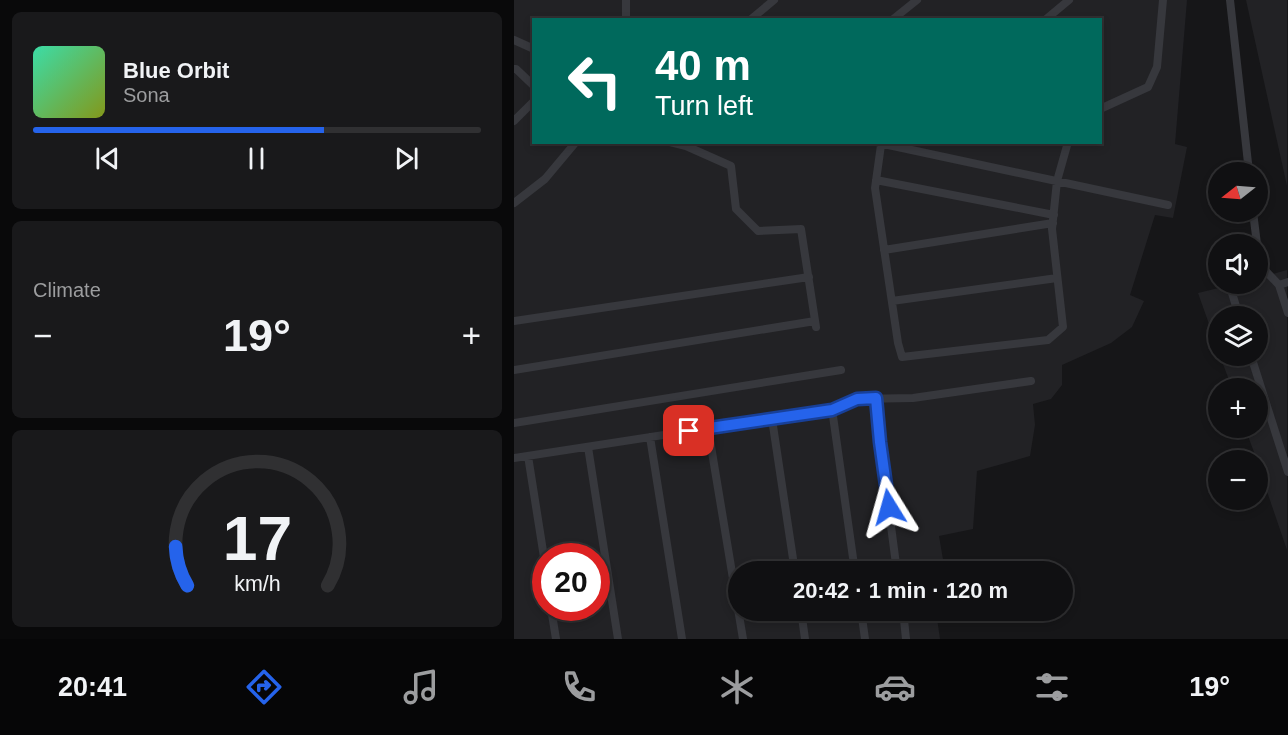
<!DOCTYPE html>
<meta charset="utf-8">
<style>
body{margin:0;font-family:Helvetica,sans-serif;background:#19191b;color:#f1f3f6;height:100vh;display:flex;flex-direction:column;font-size:22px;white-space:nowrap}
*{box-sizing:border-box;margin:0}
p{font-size:20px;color:#9c9d9f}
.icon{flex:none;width:33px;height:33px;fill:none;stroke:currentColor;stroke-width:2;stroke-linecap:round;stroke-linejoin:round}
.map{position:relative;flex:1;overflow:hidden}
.panel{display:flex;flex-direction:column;gap:12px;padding:12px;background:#09090a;width:514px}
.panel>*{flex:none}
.banner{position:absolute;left:18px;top:18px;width:570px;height:126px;border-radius:0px;box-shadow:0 3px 9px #0003,0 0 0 2px #303032;background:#00695c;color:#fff;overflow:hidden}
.needle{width:39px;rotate:253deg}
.buttons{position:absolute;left:694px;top:162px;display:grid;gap:12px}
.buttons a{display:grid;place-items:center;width:60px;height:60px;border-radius:50%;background:#101012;box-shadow:0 3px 9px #0003,0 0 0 2px #303032;font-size:30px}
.speed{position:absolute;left:18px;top:543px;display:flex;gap:12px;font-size:30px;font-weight:700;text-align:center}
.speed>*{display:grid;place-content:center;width:78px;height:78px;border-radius:50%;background:#101012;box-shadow:0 3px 9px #0003,0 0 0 2px #303032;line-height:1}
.speed .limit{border:9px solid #d22;background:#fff;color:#111}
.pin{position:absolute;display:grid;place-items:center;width:51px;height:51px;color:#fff;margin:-26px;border-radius:12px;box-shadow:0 3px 9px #0006}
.me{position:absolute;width:66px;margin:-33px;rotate:352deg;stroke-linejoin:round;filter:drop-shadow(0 0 4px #0008)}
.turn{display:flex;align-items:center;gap:21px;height:126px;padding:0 24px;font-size:27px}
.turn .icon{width:78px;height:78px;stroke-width:2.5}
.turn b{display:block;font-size:42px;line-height:51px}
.big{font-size:45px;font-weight:700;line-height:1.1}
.panel .widget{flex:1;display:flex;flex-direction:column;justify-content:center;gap:9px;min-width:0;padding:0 21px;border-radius:9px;background:#19191b}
.panel .dial{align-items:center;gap:0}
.dial svg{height:156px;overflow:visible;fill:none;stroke:#303032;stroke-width:7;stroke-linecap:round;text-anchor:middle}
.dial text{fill:#f1f3f6;stroke:none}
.song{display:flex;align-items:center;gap:18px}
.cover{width:72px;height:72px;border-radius:9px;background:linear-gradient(135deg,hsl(160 70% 55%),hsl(70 70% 35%))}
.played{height:6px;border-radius:3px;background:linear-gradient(90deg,#2563eb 65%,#303032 65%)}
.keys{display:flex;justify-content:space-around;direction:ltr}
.heat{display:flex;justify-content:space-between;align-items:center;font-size:33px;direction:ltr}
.trip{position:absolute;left:214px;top:561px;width:345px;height:60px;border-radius:30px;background:#101012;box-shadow:0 3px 9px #0003,0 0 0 2px #303032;font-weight:700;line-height:60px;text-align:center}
.tabs{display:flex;height:96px;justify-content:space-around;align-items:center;background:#060607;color:#9c9d9f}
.tabs .icon{width:42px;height:42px}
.tabs .on{color:#2563eb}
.tabs b{font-size:27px;color:#f1f3f6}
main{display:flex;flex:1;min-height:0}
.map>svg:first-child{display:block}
.built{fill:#222225;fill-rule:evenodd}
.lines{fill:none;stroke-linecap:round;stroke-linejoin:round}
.lane{stroke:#37383d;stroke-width:8}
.route-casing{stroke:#184099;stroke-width:15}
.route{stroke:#2563eb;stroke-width:10}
</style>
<main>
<section class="panel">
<div class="widget">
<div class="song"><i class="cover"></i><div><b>Blue Orbit</b><p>Sona</p></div></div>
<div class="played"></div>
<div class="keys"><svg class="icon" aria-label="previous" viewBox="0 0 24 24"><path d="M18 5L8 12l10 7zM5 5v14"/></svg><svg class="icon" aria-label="pause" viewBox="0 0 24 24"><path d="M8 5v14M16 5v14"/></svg><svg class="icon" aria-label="next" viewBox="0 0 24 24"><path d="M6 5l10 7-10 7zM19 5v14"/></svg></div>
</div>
<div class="widget"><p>Climate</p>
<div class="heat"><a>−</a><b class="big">19°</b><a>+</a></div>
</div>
<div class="widget dial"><svg viewBox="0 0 100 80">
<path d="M14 69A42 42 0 1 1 86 69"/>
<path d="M14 69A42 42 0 0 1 8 49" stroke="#2563eb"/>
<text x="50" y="56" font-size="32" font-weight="700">17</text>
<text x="50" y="72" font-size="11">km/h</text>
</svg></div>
</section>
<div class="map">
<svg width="774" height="639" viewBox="0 0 774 639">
<rect width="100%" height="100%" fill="#161618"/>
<path class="built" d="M0 0H673L661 144 673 147 659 218 641 215 616 295 630 301 618 327 597 343 548 365V385L537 399 519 404 521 425 516 456 463 471 459 529 425 536 431 571 225 572V610L422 611 426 639H0ZM20 20H586V142H20ZM32 556H82V608H32Z
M732 0H773V186Z
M773 270V550L744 465V460H743L731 428H744V388H718L706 356H744V316H705V352L684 293 721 284H744V278Z"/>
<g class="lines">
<path class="lane" d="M716 0 735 172
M112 20V0
M236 20 260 0
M378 20 403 0
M531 20 555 0
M0 40 20 49
M0 69H2L20 86
M586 109 634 87 643 67 649 0
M0 121 20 101
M156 142 172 146 217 166 222 209 244 231 287 229 302 327
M365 143 654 205
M367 145 361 188 384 343 388 357 534 340 549 327 538 229 543 181 554 142
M362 180 540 215
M0 203 31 179 62 142
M739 212 743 244
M370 250 539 223
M744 257 745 264 765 285 774 313
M765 285 774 282
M378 301 543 278
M725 316 718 293 742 284
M0 321 295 277
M737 356 774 472
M0 370 301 321
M362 398 366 442 383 572
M318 409 341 572
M258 419 281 572
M0 423 327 370
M194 428 229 639
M136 437 168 639
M74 447 104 639
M14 456 32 570
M0 458 318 409 343 399 399 398 517 381
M37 608 42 639
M287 610 291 639
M347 610 351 639
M389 610 392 639"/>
</g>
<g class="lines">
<defs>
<path id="route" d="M175 431 318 410 343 399 362 398 366 442 375 507"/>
</defs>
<use href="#route" class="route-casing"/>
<use href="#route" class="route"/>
</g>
</svg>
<div class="buttons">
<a><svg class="needle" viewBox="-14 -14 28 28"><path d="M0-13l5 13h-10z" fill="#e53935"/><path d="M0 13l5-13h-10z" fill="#9c9d9f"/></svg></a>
<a><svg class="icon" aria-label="sound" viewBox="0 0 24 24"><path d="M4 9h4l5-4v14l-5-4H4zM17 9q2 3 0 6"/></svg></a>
<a><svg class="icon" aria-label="layers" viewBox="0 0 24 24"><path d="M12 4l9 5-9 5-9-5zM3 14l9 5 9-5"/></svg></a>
<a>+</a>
<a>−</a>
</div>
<div class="speed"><div class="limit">20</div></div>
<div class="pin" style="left:175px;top:431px;background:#d93025"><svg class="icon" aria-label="arrive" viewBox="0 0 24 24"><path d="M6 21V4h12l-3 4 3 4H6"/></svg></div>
<svg class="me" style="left:375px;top:507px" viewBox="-20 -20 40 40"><path d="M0-17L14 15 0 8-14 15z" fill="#2563eb" stroke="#fff" stroke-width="4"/></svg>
<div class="trip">20:42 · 1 min · 120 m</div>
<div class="banner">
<div class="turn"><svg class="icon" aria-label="left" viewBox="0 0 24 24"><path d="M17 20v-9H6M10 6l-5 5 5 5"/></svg><div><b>40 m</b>Turn left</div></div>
</div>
</div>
</main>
<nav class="tabs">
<b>20:41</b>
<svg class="icon on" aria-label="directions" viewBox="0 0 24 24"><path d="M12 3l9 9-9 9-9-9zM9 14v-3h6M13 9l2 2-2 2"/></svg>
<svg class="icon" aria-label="music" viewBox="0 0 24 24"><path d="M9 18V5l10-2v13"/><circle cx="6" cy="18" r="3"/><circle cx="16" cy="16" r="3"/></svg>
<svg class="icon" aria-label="phone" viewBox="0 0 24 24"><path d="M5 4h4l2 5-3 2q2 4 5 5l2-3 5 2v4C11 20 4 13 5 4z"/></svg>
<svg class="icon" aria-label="climate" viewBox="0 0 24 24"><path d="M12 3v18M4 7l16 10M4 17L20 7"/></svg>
<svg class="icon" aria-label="car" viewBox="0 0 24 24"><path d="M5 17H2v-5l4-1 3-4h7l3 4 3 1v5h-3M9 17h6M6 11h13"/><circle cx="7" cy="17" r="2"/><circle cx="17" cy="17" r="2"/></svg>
<svg class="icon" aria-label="filters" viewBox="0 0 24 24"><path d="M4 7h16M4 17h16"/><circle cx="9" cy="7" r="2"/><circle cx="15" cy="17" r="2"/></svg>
<b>19°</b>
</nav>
